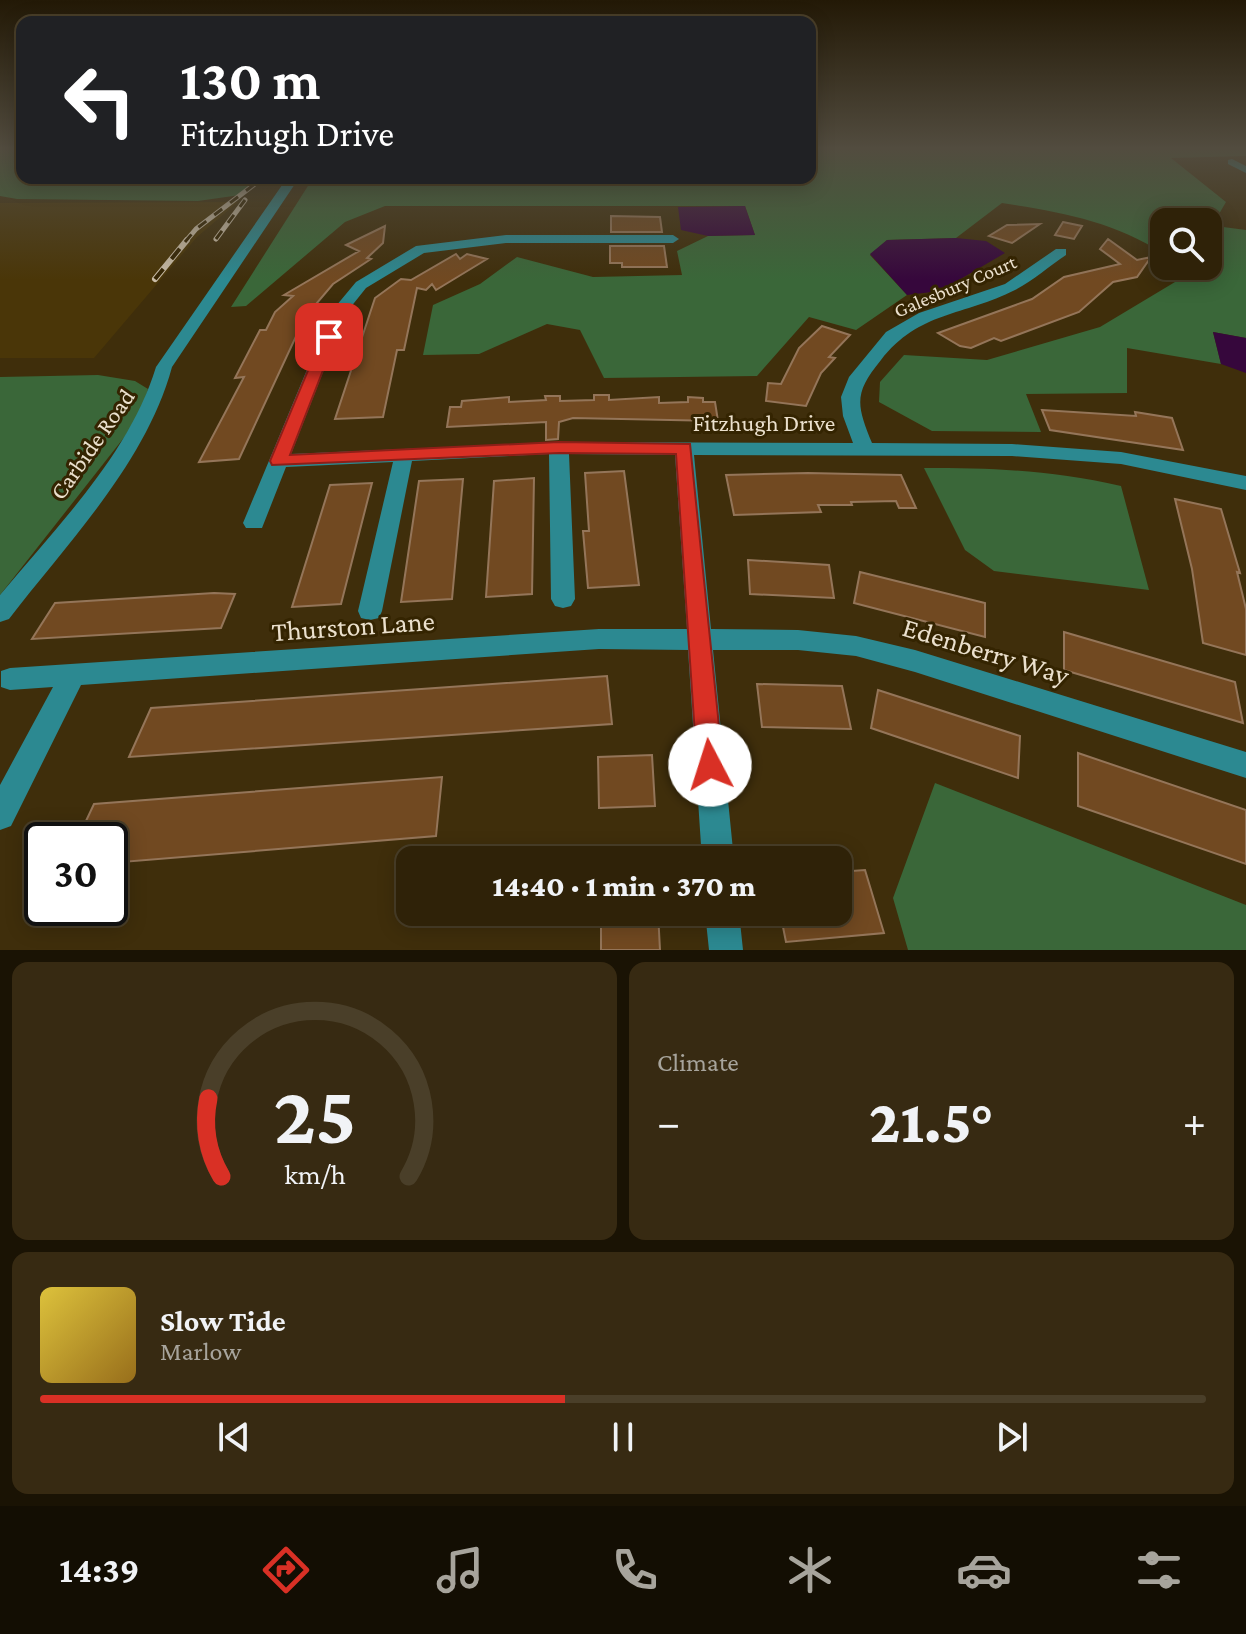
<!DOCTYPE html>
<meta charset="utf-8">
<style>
body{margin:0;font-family:"Crimson Pro",serif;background:#372a12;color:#f1f3f6;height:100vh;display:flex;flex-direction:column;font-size:30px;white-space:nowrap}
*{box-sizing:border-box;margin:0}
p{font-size:26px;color:#a7a49c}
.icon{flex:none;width:44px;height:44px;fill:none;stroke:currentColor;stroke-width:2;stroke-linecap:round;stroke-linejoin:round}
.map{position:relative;height:950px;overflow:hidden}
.sheet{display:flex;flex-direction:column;gap:12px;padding:12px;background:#1a1304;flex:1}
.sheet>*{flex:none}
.banner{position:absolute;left:16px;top:16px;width:800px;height:168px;border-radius:16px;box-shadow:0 4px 20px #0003,0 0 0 2px #4a3f29;background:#202124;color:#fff;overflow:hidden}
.controls{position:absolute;left:1150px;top:208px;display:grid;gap:16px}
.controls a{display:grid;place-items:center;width:72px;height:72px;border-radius:16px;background:#2f2208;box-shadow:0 4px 20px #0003,0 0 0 2px #4a3f29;font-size:40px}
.speed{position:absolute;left:24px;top:822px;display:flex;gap:16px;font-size:40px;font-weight:700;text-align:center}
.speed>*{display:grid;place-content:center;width:104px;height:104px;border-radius:50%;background:#2f2208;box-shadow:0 4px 20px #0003,0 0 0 2px #4a3f29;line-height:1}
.speed .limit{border:4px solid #111;border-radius:12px;background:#fff;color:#111}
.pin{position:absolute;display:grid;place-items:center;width:68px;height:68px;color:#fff;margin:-34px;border-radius:16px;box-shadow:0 4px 12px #0006}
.me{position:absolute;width:88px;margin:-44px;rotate:355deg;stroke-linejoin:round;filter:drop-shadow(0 0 6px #0008)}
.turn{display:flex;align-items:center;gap:28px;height:168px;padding:0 32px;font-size:36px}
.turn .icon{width:104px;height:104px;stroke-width:2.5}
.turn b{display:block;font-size:56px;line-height:68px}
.big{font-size:60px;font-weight:800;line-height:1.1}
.sheet .tile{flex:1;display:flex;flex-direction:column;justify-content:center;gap:12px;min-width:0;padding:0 28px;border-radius:16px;background:#372a12}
.sheet .dial{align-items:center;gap:0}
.dial svg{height:208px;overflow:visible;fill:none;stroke:#4a3f29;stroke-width:7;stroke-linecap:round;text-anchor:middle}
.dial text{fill:#f1f3f6;stroke:none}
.song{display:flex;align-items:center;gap:24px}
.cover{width:96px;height:96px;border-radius:12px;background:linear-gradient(135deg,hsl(50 70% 55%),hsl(40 70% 35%))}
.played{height:8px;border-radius:4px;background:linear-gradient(90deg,#d93025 45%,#4a3f29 45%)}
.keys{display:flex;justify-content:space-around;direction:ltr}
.heat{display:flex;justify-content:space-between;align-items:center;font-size:44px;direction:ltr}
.sheet .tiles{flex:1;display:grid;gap:12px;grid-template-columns:1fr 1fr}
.tile:last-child{grid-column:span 2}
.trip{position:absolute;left:396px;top:846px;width:456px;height:80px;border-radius:16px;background:#2f2208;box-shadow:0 4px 20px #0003,0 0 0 2px #4a3f29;font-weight:800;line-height:80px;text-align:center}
.tab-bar{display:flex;height:128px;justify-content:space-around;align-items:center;background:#130e03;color:#a7a49c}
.tab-bar .icon{width:56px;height:56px}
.tab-bar .current{color:#d93025}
.tab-bar b{font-size:36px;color:#f1f3f6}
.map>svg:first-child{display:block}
.built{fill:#4a3608}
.green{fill:#3a6739}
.water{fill:#36073c}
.building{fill:#714921;stroke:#947559;stroke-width:2}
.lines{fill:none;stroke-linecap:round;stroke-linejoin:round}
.minor{fill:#2c8991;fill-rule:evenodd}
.rail-far1-casing{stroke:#c9bca6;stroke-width:5}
.rail-casing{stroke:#c9bca6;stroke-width:6}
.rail-far1{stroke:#342401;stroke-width:3;stroke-dasharray:10;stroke-linecap:butt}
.rail{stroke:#342401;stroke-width:4;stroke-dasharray:13;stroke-linecap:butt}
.route{fill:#d93025;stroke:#8d1f18;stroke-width:2}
.labels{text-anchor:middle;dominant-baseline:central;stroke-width:6;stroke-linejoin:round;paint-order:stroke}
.far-street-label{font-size:20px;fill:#ebe0cd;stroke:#342401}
.street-label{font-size:24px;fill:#ebe0cd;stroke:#342401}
.near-street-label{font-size:28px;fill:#ebe0cd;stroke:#342401}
</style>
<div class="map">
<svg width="1246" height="950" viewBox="0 0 1246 950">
<rect width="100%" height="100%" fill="#3f2e0b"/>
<path class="built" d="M238 202 197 237 94 358H0V203Z"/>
<path class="green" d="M0 147H22V178H261L240 195 198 201 17 199 0 196Z
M810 147H1246V156L1171 158 1226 202 1219 214 1185 212 1198 222H1164V254C1113 221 1061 212 1002 203L956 238 887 240 870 255 907 295 856 330 809 317 757 376 604 378 580 330 547 324 479 354 423 355 433 305 480 284 517 257 593 277 682 275 677 251 708 236 755 235 745 206H385L345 222 246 306 231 307 313 178H810Z
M1208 225 1246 230V338L1213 332 1221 364 1127 348V393L1026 394 1041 432 932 431 879 402 880 382 904 355 987 360 1100 327 1175 282 1177 266H1208Z
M98 375 135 381 148 389 142 408 126 435 0 595V377Z
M924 468C994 468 1052 470 1121 486L1149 590 994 571 965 550Z
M935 783 1246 905V950H908L893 898Z"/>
<path class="water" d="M745 206 755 235 708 236 681 230 678 207Z
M956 238 986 241 1005 253 940 291 907 295 870 254 887 240Z
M1213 332 1246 338V373L1221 364Z"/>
<path class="building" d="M611 216 660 217 662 232H611Z
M1063 222 1082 226 1074 239 1055 235Z
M1040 224 1012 243 989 236 1007 225Z
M385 226 383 243 367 258 371 259 333 284 305 317 239 459 199 462 244 377 235 378 260 330H266L275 312 293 296 284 295 359 251 346 245Z
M1108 239 1137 260 1151 257 1137 277 1113 282 1079 312 1001 341 994 338 971 348 960 346 938 333 1032 299 1064 277 1120 264 1100 249Z
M610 246H664L667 267H622V263H610Z
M456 254 460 259 467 254 487 259 436 290 432 284 426 290 417 288 404 350H397L383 417 335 419 375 298 401 279 411 280Z
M822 326 850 335 829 357 835 358 821 373 806 406 766 401 768 383 781 384 799 348Z
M594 395H609V400L659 397V403L688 402V397L703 398V402H715L718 421 573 418 559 422 558 439 546 440V422L447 427 450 407H461L462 401 509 397V402L546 400 545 396H560V401L594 400Z
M1042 410 1136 416 1135 412 1172 418 1183 450 1050 430Z
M624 471 639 585 588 588 583 531H589L585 473Z
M808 473 901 475 916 508H899L896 501 851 502 852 505H818L821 512 734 515 726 475Z
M534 478 532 594 486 597 494 481Z
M463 479 452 599 401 602 419 481Z
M372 483 341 604 292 607 330 485Z
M1175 499 1221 509 1240 573 1237 572 1246 609V655L1203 643 1192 569Z
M748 560 829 565 834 598 750 594Z
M860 572 985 603V637L854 603Z
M214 593 235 594 221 628 32 639 55 603Z
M1064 632 1235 682 1243 723 1064 670Z
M607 676 612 724 129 757 151 708Z
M757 684 842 686 851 729 762 727Z
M878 690 1020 736 1018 778 871 728Z
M1078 753 1246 810V864L1078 806Z
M652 755 655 806 599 808 598 757Z
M442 777 436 836 110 863V840H77L94 804Z
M865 870 884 933 786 942 780 912H838V872Z
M601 912H658L660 950H601Z"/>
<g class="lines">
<path class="minor" d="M1232 159 1246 166V173L1228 164V160Z
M287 178H299L172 367C146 463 68 542 9 619L0 622V595C57 526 129 455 156 367Z
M506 235H673L679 239 673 243H506L424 253 366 288 346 313 291 454 559 442 853 443 843 416 841 397 849 377 886 332 919 313 1005 284 1056 249H1066V255C1049 266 1033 281 1015 290 964 316 919 311 881 360 854 393 856 404 872 443L1012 444 1121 452 1246 476V490L1121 464 1012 456 694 455 711 629 798 630 856 636 915 650 1246 752V778L915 672 856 656 798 650H713L734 860H702L688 650 599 649 81 685 11 826 0 830V785L53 687 10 690 1 687V671L10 668 599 629H687L675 455 569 454 575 599 571 606 563 608 555 606 551 599 549 454 412 461 382 611 379 618 370 620 361 618 358 611 393 462 286 467 262 528H246L243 523 331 312 356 282 416 246Z
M705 912H739L743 950H709Z"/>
<defs>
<path id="rail-far1" d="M216 239 245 200
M185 242 196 229 260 180"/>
<path id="rail" d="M155 279 187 240"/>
</defs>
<use href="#rail-far1" class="rail-far1-casing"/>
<use href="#rail" class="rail-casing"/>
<use href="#rail-far1" class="rail-far1"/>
<use href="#rail" class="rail"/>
</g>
<linearGradient id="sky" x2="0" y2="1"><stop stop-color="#231906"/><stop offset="0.53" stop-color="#524c3f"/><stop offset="1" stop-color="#524c3f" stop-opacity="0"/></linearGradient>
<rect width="1246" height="280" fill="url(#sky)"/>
<path class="route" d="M329 332 336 337 290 455 559 442 690 444 723 765 719 774 710 777 701 774 697 765 676 454 559 453 272 465 270 461 322 337Z"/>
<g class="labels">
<g class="far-street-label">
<text transform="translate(955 286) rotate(-23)">Galesbury Court</text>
</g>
<g class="street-label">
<text x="764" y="422">Fitzhugh Drive</text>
<text transform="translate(92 444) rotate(-55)">Carbide Road</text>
</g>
<g class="near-street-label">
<text transform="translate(353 626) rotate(-4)">Thurston Lane</text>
<text transform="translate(986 651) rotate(17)">Edenberry Way</text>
</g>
</g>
</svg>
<div class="controls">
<a><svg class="icon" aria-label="search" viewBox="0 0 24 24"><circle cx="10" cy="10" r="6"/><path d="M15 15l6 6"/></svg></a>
</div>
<div class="speed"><div class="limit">30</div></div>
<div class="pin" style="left:329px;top:337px;background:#d93025"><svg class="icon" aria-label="arrive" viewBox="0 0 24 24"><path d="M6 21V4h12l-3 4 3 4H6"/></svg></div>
<svg class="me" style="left:710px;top:765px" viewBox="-20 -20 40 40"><circle r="19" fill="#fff"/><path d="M0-13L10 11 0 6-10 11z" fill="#d93025"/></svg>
<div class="trip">14:40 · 1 min · 370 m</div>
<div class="banner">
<div class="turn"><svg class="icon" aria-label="left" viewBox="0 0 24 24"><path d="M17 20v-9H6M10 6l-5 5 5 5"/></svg><div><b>130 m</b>Fitzhugh Drive</div></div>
</div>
</div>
<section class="sheet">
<div class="tiles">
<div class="tile dial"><svg viewBox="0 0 100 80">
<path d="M14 69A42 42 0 1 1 86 69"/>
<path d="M14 69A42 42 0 0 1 9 39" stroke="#d93025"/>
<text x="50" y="56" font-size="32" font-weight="700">25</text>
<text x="50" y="72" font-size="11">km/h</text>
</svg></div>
<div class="tile"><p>Climate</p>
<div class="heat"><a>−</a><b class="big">21.5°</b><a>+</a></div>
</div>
<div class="tile">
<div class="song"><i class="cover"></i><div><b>Slow Tide</b><p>Marlow</p></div></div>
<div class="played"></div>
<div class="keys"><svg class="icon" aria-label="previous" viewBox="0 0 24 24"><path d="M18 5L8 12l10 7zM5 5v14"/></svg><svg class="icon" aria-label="pause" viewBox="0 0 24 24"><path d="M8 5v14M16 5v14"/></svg><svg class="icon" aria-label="next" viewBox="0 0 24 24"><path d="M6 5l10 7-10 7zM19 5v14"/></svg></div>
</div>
</div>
</section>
<nav class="tab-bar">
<b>14:39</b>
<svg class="icon current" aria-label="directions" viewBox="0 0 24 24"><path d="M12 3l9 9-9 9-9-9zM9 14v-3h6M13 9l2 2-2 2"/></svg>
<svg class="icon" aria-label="music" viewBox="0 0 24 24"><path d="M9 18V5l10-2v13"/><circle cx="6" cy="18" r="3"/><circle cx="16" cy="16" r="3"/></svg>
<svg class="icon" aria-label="phone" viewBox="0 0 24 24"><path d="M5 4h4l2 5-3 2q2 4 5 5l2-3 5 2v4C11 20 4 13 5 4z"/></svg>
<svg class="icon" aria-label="climate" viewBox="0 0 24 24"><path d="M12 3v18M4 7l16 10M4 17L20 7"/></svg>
<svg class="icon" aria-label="car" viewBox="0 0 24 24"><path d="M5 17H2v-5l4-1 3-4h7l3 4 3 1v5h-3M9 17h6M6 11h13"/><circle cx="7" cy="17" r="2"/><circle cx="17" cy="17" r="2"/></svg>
<svg class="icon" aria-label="filters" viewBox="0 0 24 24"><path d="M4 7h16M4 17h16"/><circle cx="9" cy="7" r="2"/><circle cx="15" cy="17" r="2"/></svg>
</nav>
